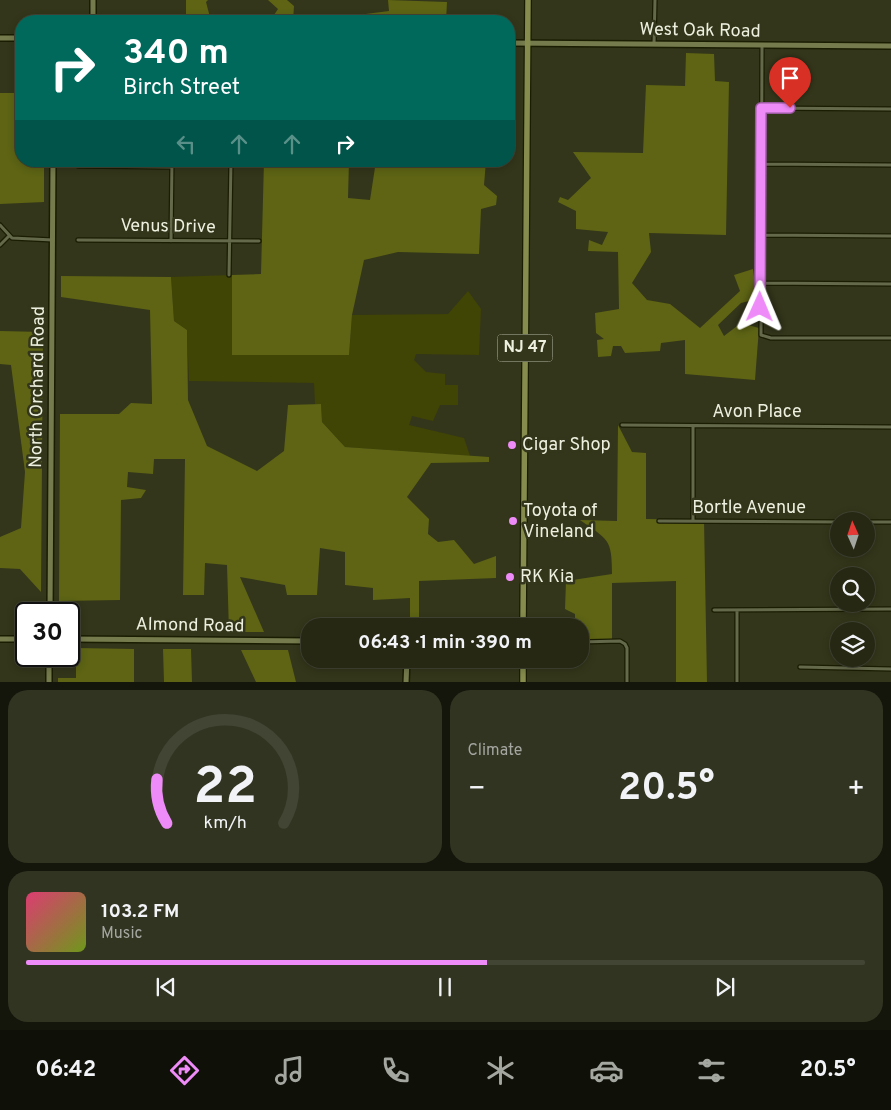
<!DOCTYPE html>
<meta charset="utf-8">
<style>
body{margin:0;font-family:Overpass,sans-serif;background:#323422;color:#f1f3f6;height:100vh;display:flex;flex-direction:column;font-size:19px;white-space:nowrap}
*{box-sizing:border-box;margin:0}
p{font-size:16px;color:#a4a6a0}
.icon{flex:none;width:28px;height:28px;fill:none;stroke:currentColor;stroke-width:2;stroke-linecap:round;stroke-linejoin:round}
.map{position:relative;height:682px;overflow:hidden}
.drawer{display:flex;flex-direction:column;gap:8px;padding:8px;background:#15160b;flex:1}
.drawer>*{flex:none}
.guide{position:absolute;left:15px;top:15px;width:500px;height:152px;border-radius:20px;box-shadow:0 2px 8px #0003,0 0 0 1px #424434;background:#00695c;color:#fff;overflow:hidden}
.needle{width:32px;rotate:357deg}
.fabs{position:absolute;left:830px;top:512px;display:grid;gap:10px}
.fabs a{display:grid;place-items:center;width:45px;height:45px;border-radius:50%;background:#262814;box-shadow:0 2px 8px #0003,0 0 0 1px #424434;font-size:25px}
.speed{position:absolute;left:15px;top:602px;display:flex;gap:10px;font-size:25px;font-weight:700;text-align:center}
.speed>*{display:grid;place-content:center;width:65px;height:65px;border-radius:50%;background:#262814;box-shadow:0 2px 8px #0003,0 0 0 1px #424434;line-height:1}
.speed .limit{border:2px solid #111;border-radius:8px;background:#fff;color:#111}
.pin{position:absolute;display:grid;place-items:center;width:42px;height:42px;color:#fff;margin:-51px -21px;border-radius:50% 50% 50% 0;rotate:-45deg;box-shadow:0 0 5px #0007}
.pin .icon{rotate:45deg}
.me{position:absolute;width:55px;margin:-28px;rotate:1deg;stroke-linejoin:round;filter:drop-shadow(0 0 4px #0008)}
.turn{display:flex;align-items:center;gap:18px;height:105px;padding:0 25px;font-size:22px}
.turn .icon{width:65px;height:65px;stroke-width:2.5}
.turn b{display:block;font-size:35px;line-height:42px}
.lanes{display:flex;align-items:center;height:48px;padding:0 25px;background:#0003;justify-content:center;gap:25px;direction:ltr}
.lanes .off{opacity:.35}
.big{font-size:38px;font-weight:700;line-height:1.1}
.drawer .widget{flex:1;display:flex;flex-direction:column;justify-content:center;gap:8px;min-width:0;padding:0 18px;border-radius:20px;background:#323422}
.drawer .dial{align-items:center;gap:0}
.dial svg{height:130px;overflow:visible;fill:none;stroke:#424434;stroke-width:7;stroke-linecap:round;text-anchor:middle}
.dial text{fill:#f1f3f6;stroke:none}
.song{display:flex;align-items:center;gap:15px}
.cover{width:60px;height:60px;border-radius:8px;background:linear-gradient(135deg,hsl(340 70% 55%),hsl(80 70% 35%))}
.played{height:5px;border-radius:2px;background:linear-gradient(90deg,#ee8bf8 55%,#424434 55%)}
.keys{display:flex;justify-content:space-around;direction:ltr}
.heat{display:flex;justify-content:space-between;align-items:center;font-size:28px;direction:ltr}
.drawer .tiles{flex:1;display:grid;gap:8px;grid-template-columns:1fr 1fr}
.widget:last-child{grid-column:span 2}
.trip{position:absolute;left:301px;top:618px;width:288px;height:50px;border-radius:20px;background:#262814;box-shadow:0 2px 8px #0003,0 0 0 1px #424434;font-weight:700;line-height:50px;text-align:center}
.tab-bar{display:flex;height:80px;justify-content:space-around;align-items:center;background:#0f1008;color:#a4a6a0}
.tab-bar .icon{width:35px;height:35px}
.tab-bar .on{color:#ee8bf8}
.tab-bar b{font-size:22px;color:#f1f3f6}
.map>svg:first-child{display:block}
.green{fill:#404405}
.forest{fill:#5e6414}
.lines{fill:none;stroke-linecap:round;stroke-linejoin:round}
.street-casing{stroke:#1b1d03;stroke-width:5.5}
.secondary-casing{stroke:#1b1d03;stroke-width:8}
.primary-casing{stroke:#1b1d03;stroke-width:8}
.street{stroke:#65694b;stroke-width:3}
.secondary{stroke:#757b4c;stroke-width:5}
.primary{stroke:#858c4d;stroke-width:5.5}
.route-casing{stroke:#9b5aa1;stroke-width:12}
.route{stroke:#ee8bf8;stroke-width:9}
.poi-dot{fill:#ee8bf8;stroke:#33361a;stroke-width:2}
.labels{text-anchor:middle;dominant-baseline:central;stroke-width:5;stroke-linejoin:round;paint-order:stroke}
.shield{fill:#33361a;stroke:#b6b8a4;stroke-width:1}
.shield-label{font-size:16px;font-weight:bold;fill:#eef0df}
.street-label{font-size:18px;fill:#eef0df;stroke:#33361a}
.poi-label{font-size:18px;fill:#eef0df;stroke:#33361a;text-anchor:start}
</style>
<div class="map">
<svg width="891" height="683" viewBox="0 0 891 683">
<rect width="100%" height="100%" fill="#33361a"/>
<path class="green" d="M232 275V355H349L352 315 448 314 468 291 481 309 479 355 416 354 414 360 426 372 445 374V385H458V405H440L433 421 412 416 409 425 464 438 470 456 345 447 322 422 321 404H315L314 383 189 381 187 330 174 321 171 277Z"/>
<path class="forest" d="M186 0H208L206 2 211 21H186Z
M268 0H287L294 6 293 21H270L278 9Z
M388 0 447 2 446 21H350V16L389 11Z
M686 53 714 54 715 81 729 82 726 235 649 233 651 252 632 283 647 300 670 304 700 328 740 291 734 275 753 269 757 299 741 303 718 325 724 336 741 323 759 328 755 380 685 374V340L661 343 660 351 625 353 621 346H613L611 356 598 357 597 340 604 339 596 333 595 313 619 309 618 252 588 251 589 240 602 245 608 232 576 229V211L558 202 560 197 568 200 591 178 573 152 643 153 646 85 685 86Z
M0 93H21V161H44V202L0 204Z
M264 161H349L348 198 370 200 376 161H486L484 185 497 196 496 205 481 209 479 254 398 252 364 260 352 315 349 355H232V275L261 274Z
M61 276 171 277 174 321 187 330 188 400 207 446 257 471 284 451 288 405 321 404 322 422 345 447 489 457V462L431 463 407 497 429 519 428 534 438 542 454 540 474 564 496 556V578L419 581V626H410V598L373 600V588L345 585V552L320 548 317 595H287L285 585 240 577 264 632H229L227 565 205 563 204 595H183L185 459H154L153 474 128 472 127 487 146 490 141 498 121 500 120 600 59 601 60 414H119L131 403 152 404V398L150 310 61 297Z
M0 331 43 332 41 592 20 569 0 568V537L21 528 25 472 11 365 0 364Z
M618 425 632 452 646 453V519L704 520 707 682H676V581L612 583V642H580V626H575V614L565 609 566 581 612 574C612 538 608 540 580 520L617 521Z
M76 648 134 649V682H58V678H76Z
M163 649H191L192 682H164Z
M241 650H288L296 682H256Z"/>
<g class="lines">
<defs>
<path id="street" d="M654 44 655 0
M762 45 761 335 771 338H891
M761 108 891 109
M762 164 891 165
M78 166 172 167
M0 225 12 238 53 240
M760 235 891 236
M78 240 259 241
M171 241 172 161
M0 245 9 236
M229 275 231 161
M760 283 891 284
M622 425 891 427
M693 520V426
M659 521 839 522
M866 522H891
M714 610 891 609
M580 642 620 641 625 644 627 648V683
M800 667 891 669
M737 683V610"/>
<path id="secondary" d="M93 21V0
M0 38H21
M509 43 891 46
M50 614 53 161
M0 639H26
M69 639 310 641
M49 683V656
M406 683 407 659"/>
<path id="primary" d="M523 626 528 0
M523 683V659"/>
</defs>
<use href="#street" class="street-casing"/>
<use href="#secondary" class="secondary-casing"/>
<use href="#primary" class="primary-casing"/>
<use href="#street" class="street"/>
<use href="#secondary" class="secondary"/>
<use href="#primary" class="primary"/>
</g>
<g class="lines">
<defs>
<path id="route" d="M760 307 761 108H790"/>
</defs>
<use href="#route" class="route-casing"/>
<use href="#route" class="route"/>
</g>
<g class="poi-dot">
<circle cx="512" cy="445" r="5"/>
<circle cx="513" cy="521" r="5"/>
<circle cx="510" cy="577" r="5"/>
</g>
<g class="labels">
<rect class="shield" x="497.5" y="334.5" width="55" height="27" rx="4"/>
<g class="shield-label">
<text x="525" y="348">NJ 47</text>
</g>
<g class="street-label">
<text transform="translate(700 31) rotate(1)">West Oak Road</text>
<text transform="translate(168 227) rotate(1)">Venus Drive</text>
<text transform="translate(38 387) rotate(-89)">North Orchard Road</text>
<text x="757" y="412">Avon Place</text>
<text x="749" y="508">Bortle Avenue</text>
<text transform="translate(190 626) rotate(1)">Almond Road</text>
</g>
<g class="poi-label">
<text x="522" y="445">Cigar Shop</text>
<text x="523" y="511">Toyota of<tspan x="523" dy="21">Vineland</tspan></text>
<text x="520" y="577">RK Kia</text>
</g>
</g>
</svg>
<div class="fabs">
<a><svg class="needle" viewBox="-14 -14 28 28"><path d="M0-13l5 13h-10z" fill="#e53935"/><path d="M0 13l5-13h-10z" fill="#a4a6a0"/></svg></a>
<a><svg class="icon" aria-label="search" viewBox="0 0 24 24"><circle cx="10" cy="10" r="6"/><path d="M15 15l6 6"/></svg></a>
<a><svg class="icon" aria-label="layers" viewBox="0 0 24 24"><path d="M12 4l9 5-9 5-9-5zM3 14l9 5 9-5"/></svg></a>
</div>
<div class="speed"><div class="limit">30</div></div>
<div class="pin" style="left:790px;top:108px;background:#d93025"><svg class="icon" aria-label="arrive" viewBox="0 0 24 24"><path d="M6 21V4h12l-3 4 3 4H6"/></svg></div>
<svg class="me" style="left:760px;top:307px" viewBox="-20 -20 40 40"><path d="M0-17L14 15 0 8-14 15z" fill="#ee8bf8" stroke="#fff" stroke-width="4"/></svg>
<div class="trip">06:43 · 1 min · 390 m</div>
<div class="guide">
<div class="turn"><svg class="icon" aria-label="right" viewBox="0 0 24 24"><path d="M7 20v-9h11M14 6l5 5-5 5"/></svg><div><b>340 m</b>Birch Street</div></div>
<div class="lanes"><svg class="icon off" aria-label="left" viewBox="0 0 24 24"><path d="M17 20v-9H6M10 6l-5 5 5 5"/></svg><svg class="icon off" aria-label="ahead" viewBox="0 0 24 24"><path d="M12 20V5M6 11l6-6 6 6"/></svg><svg class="icon off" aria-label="ahead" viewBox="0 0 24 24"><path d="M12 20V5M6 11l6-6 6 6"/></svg><svg class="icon" aria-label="right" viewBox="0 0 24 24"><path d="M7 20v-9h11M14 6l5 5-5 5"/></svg></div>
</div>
</div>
<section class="drawer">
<div class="tiles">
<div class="widget dial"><svg viewBox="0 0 100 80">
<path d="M14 69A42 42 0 1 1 86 69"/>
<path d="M14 69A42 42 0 0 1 8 42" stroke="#ee8bf8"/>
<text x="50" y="56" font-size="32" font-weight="700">22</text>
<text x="50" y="72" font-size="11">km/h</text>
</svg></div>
<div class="widget"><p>Climate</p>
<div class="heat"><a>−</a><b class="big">20.5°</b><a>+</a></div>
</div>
<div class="widget">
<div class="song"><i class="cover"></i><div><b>103.2 FM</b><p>Music</p></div></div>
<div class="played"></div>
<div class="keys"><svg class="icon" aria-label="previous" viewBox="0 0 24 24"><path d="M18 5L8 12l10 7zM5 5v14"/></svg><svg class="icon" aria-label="pause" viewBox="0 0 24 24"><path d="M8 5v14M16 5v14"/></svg><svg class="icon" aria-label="next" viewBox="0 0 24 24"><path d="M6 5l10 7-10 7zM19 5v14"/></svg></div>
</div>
</div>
</section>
<nav class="tab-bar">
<b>06:42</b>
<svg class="icon on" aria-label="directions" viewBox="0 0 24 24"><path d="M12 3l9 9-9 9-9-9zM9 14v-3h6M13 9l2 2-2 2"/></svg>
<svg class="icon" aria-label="music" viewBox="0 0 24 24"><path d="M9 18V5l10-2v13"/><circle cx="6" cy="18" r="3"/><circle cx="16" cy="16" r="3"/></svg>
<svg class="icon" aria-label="phone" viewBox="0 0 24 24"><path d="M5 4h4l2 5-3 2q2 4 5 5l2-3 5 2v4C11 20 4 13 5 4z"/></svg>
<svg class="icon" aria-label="climate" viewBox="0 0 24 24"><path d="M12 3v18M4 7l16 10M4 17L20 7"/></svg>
<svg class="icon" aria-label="car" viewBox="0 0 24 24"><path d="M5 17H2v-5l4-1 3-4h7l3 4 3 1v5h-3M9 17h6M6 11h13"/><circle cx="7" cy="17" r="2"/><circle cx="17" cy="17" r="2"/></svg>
<svg class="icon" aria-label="filters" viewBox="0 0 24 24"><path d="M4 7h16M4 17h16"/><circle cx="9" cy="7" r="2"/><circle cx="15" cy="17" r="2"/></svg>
<b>20.5°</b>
</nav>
